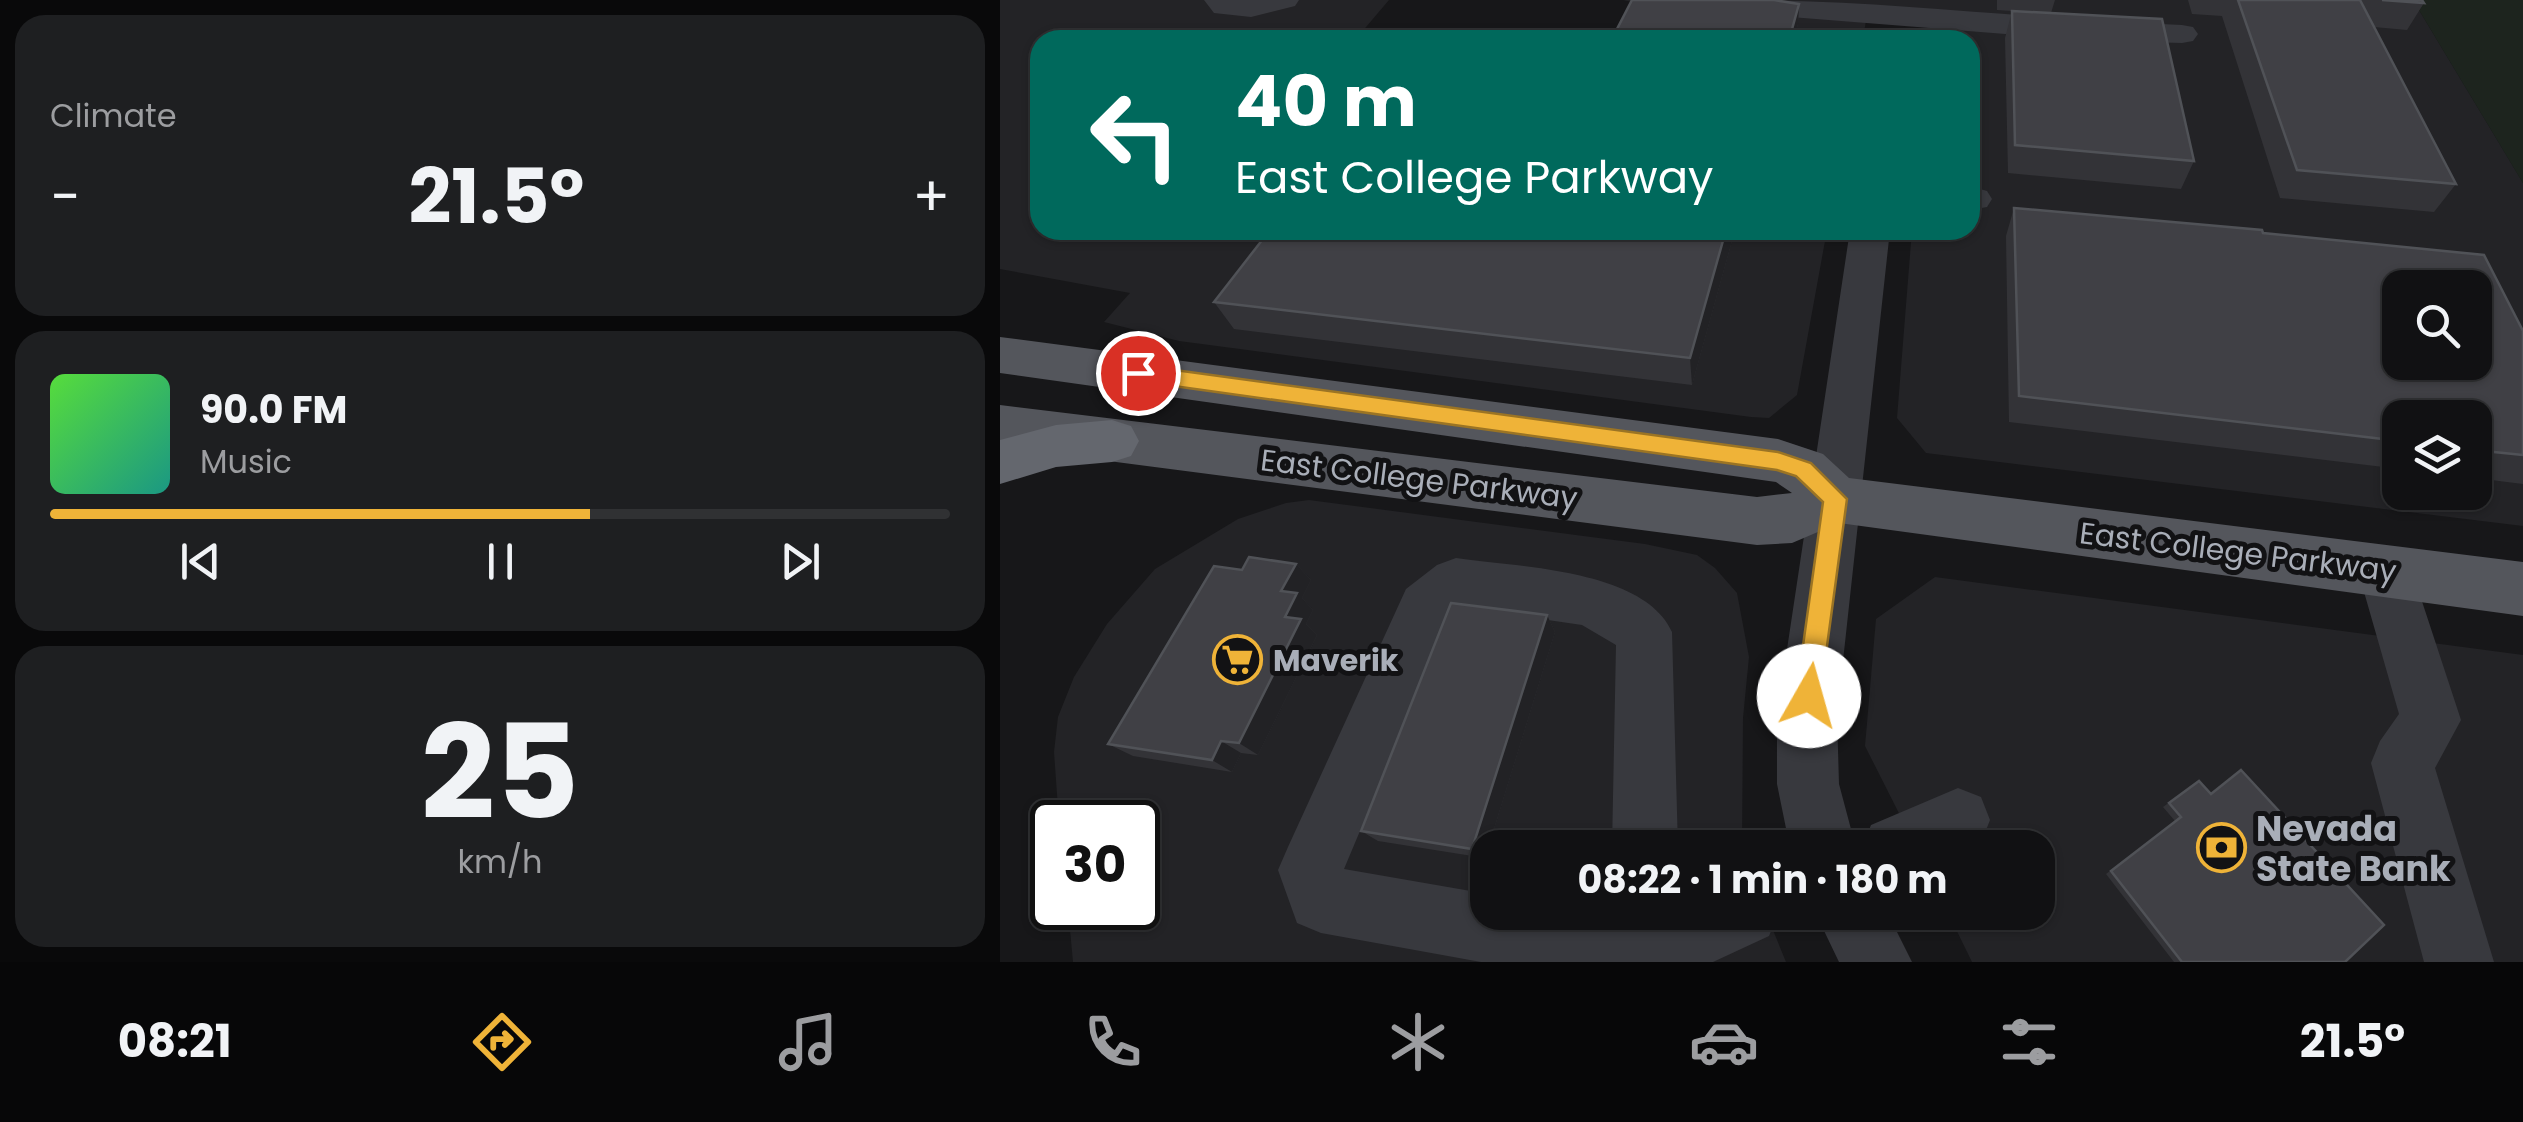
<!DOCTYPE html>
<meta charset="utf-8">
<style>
body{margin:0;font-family:Poppins,sans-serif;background:#1e1f21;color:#f1f3f6;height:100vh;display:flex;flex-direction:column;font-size:38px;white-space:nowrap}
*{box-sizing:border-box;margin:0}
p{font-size:32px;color:#9c9da0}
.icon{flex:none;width:55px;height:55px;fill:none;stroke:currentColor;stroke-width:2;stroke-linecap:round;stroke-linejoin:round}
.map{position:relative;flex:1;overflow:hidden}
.drawer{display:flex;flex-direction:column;gap:15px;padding:15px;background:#09090a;width:1000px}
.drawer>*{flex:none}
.guide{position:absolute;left:30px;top:30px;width:950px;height:210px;border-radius:30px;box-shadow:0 2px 8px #0004,0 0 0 2px #303133;background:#00695c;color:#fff;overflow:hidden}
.buttons{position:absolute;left:1382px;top:270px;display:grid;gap:20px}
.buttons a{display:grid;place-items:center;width:110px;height:110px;border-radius:20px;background:#111113;box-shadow:0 2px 8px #0004,0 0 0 2px #303133;font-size:50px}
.speed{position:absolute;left:30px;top:800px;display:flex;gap:20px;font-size:50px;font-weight:700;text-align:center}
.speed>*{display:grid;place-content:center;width:130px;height:130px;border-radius:50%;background:#111113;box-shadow:0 2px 8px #0004,0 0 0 2px #303133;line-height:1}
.speed .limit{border:5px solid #111;border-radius:15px;background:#fff;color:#111}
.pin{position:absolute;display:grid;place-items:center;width:85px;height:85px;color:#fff;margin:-42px;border:5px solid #fff;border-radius:50%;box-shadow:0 2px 10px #0007}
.me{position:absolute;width:110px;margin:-55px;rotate:7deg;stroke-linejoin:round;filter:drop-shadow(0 0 8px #0008)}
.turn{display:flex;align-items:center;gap:35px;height:210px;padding:0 40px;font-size:45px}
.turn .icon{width:130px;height:130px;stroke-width:2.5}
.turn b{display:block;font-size:70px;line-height:85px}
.big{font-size:75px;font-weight:700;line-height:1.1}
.drawer .widget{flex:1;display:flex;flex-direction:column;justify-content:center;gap:15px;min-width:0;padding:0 35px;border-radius:30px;background:#1e1f21}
.drawer .dial{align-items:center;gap:0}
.dial b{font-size:130px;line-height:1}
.song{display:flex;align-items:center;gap:30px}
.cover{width:120px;height:120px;border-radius:15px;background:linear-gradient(135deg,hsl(110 70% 55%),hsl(170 70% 35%))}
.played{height:10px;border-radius:5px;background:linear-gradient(90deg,#efb338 60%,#303133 60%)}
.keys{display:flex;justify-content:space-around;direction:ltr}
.heat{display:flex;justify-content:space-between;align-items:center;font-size:55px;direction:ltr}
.trip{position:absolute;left:470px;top:830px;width:585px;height:100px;border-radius:30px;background:#111113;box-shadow:0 2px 8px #0004,0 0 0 2px #303133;font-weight:700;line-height:100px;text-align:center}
.tabs{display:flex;height:160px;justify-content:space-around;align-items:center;background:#070708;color:#9c9da0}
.tabs .icon{width:70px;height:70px}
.tabs .selected{color:#efb338}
.tabs b{font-size:45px;color:#f1f3f6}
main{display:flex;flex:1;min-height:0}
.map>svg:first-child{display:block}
.built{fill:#232326;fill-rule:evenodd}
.green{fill:#1d241e}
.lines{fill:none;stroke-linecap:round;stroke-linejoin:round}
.minor{fill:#38393e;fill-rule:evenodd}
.major{fill:#54565c;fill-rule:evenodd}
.highway{fill:#64676e;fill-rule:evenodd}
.wall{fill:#333337}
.shaded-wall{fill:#222225}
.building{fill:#404045;stroke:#505257;stroke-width:2.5;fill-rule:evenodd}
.route{fill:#efb338;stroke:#9b7424;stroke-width:2.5}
.labels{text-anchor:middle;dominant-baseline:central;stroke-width:10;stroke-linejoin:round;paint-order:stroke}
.street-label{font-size:30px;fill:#a9aeb8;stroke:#121214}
.poi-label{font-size:30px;font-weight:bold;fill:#a9aeb8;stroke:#121214;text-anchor:start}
.near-poi-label{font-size:35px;font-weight:bold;fill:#a9aeb8;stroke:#121214;text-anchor:start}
</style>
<main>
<section class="drawer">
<div class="widget"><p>Climate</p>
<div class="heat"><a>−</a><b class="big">21.5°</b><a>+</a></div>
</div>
<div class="widget">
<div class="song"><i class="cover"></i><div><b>90.0 FM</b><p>Music</p></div></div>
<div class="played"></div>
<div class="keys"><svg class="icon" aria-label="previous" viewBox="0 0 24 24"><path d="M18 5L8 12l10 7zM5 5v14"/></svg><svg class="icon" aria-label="pause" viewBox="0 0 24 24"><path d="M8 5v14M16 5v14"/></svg><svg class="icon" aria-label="next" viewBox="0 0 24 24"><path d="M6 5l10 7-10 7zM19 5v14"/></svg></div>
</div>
<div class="widget dial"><b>25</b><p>km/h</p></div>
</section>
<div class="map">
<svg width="1523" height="962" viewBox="0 0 1523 962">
<rect width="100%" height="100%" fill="#171719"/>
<path class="built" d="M0 0H389L355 40H40V230H827L797 395 769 418 751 417 179 341 104 322 130 293 0 269Z
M623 0H1413L1523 183V526L926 453 897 418 912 230H970V40H927L928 24 866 20 863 40H613L632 2ZM1400 288H1475V362H1400ZM1400 418H1475V492H1400Z
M309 500 645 544 697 555 715 568 737 593 749 657 743 718 742 847 488 848V912L766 913 786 962H73L68 908H138V822H59L54 752 58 717 74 677 107 624 155 569 238 519 286 503Z
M935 577 1523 655V962H972L948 913 1038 912V848L916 847 865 746 876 619Z"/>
<path class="green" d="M1413 0H1523V183Z"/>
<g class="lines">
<path class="minor" d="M204 0H299L295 6 251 17 214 13Z
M740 0C888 0 1035 20 1182 25L1193 27 1198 34 1193 41 1182 43 1082 40 752 14 741 11 737 5Z
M970 186 987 191 992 199 987 207 970 210Z
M850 230H890L837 716 839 784 856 848H790L777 784V716Z
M1385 547 1404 554 1412 571 1461 720 1435 768 1494 962H1424L1371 763 1380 741 1399 714 1358 571 1366 554Z
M456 558C517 567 644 569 672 632L678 848H612L616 645 582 625 465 608 447 624 344 869 488 894V912H591L644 922 665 912H779L769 936 713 962H481L321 933 297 923 278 870 288 847 406 589 437 565Z
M958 788 981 797 990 820 981 843 970 848H862L871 825Z
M815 912H887L912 962H839Z"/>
<path class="major" d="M0 337 778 439 823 454 849 478 1523 562V616L839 523 792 543 757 545 0 447V405L757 497 792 493 776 482 0 373Z"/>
<path class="highway" d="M112 420 131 426 139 441 131 456 112 462 56 467 0 484V440L56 425Z"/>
</g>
<path class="wall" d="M997 0H1055L1051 13 1194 161 1181 189 1008 173 1005 38 1012 11 997 10Z
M1188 0H1422L1424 3 1407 30 1374 27 1456 184 1434 212 1280 198 1222 16 1192 14Z
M799 4 798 24 794 40H617L616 31Z
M1014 208 1263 233 1523 331V484L1475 478V418H1400V469L1009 422 1006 236Z
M735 230 692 385 234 329 214 302Z
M296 564 311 580 302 598 313 610 306 624 317 635 258 755 241 753 232 772 133 756 108 744 242 570Z
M547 615 555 632 485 858 378 841 361 831Z
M1241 770 1345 962H1174L1106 874 1175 821 1163 807 1199 781 1211 794Z"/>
<path class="shaded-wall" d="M799 4 798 24 794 40H789Z
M726 230H735L692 385 690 358Z
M296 564 311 580 302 598 313 610 306 624 317 635 258 755 239 743 281 591Z
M547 615 555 632 485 858 472 849Z
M221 741 241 753 232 772 212 760Z"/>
<path class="building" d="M632 0H774L799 4 789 40H722L616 31Z
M1238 0H1360L1456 184 1297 170Z
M1382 0H1422L1424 3Z
M1012 11 1162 19 1194 161 1015 145Z
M1014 208 1262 230 1263 233 1484 255 1523 331V455L1475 450V418H1400V441L1019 396ZM1400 288H1475V362H1400Z
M270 230H726L690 358 214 302Z
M249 557 296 564 281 591 297 593 285 617 301 619 239 743 221 741 212 760 108 744 214 566 242 570Z
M451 603 547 615 472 849 361 831Z
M1241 770 1384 925 1345 962H1182L1111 871 1181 817 1169 803 1199 781 1211 794Z"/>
<path class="route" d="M138 365 778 452 811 463 847 499 819 705 809 708 800 705 796 696 823 502 796 476 777 470 138 381 127 373Z"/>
<defs>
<symbol id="supermarket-ring" viewBox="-11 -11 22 22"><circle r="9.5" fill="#121214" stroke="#efb338" stroke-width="1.5"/><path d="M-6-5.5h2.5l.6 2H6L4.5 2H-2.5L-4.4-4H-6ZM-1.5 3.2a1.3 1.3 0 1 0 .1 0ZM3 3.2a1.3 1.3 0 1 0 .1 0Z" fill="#efb338"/></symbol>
<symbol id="bank-ring" viewBox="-11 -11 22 22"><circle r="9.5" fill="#121214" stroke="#efb338" stroke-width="1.5"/><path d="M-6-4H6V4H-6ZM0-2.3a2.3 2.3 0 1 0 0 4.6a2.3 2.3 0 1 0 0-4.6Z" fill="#efb338"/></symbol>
</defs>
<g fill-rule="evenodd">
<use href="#supermarket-ring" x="210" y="632" width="55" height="55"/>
<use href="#bank-ring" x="1194" y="820" width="55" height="55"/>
</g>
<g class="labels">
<g class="street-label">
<text transform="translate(419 479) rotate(7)">East College Parkway</text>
<text transform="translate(1238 552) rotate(7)">East College Parkway</text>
</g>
<g class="poi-label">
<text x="273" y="660">Maverik</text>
</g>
<g class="near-poi-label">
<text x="1256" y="828">Nevada<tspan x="1256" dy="40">State Bank</tspan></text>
</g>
</g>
</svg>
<div class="buttons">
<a><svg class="icon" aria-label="search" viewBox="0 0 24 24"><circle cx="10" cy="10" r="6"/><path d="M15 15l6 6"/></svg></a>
<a><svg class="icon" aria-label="layers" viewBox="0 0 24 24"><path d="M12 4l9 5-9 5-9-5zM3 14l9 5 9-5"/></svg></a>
</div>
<div class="speed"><div class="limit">30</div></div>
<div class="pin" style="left:138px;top:373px;background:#d93025"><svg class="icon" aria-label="arrive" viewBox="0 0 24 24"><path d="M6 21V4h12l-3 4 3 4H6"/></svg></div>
<svg class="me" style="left:809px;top:696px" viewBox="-20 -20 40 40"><circle r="19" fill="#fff"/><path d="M0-13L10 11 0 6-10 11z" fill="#efb338"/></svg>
<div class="trip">08:22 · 1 min · 180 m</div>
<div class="guide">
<div class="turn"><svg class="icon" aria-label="left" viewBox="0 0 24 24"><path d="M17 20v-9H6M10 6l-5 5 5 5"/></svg><div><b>40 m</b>East College Parkway</div></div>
</div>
</div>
</main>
<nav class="tabs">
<b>08:21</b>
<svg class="icon selected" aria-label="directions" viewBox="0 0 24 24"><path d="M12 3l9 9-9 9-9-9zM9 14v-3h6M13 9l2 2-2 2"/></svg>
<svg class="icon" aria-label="music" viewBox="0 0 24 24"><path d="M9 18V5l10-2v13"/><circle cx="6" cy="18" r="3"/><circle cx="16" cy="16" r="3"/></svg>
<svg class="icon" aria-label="phone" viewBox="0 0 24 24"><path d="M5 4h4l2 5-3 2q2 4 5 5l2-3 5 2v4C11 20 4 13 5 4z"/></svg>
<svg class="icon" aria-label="climate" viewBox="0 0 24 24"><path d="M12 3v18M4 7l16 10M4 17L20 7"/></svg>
<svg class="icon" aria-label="car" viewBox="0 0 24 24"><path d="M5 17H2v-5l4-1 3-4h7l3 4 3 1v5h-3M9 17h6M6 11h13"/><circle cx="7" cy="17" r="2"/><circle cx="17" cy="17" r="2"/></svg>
<svg class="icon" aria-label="filters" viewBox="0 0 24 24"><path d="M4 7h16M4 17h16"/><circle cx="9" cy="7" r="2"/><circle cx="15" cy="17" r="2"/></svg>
<b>21.5°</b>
</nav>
